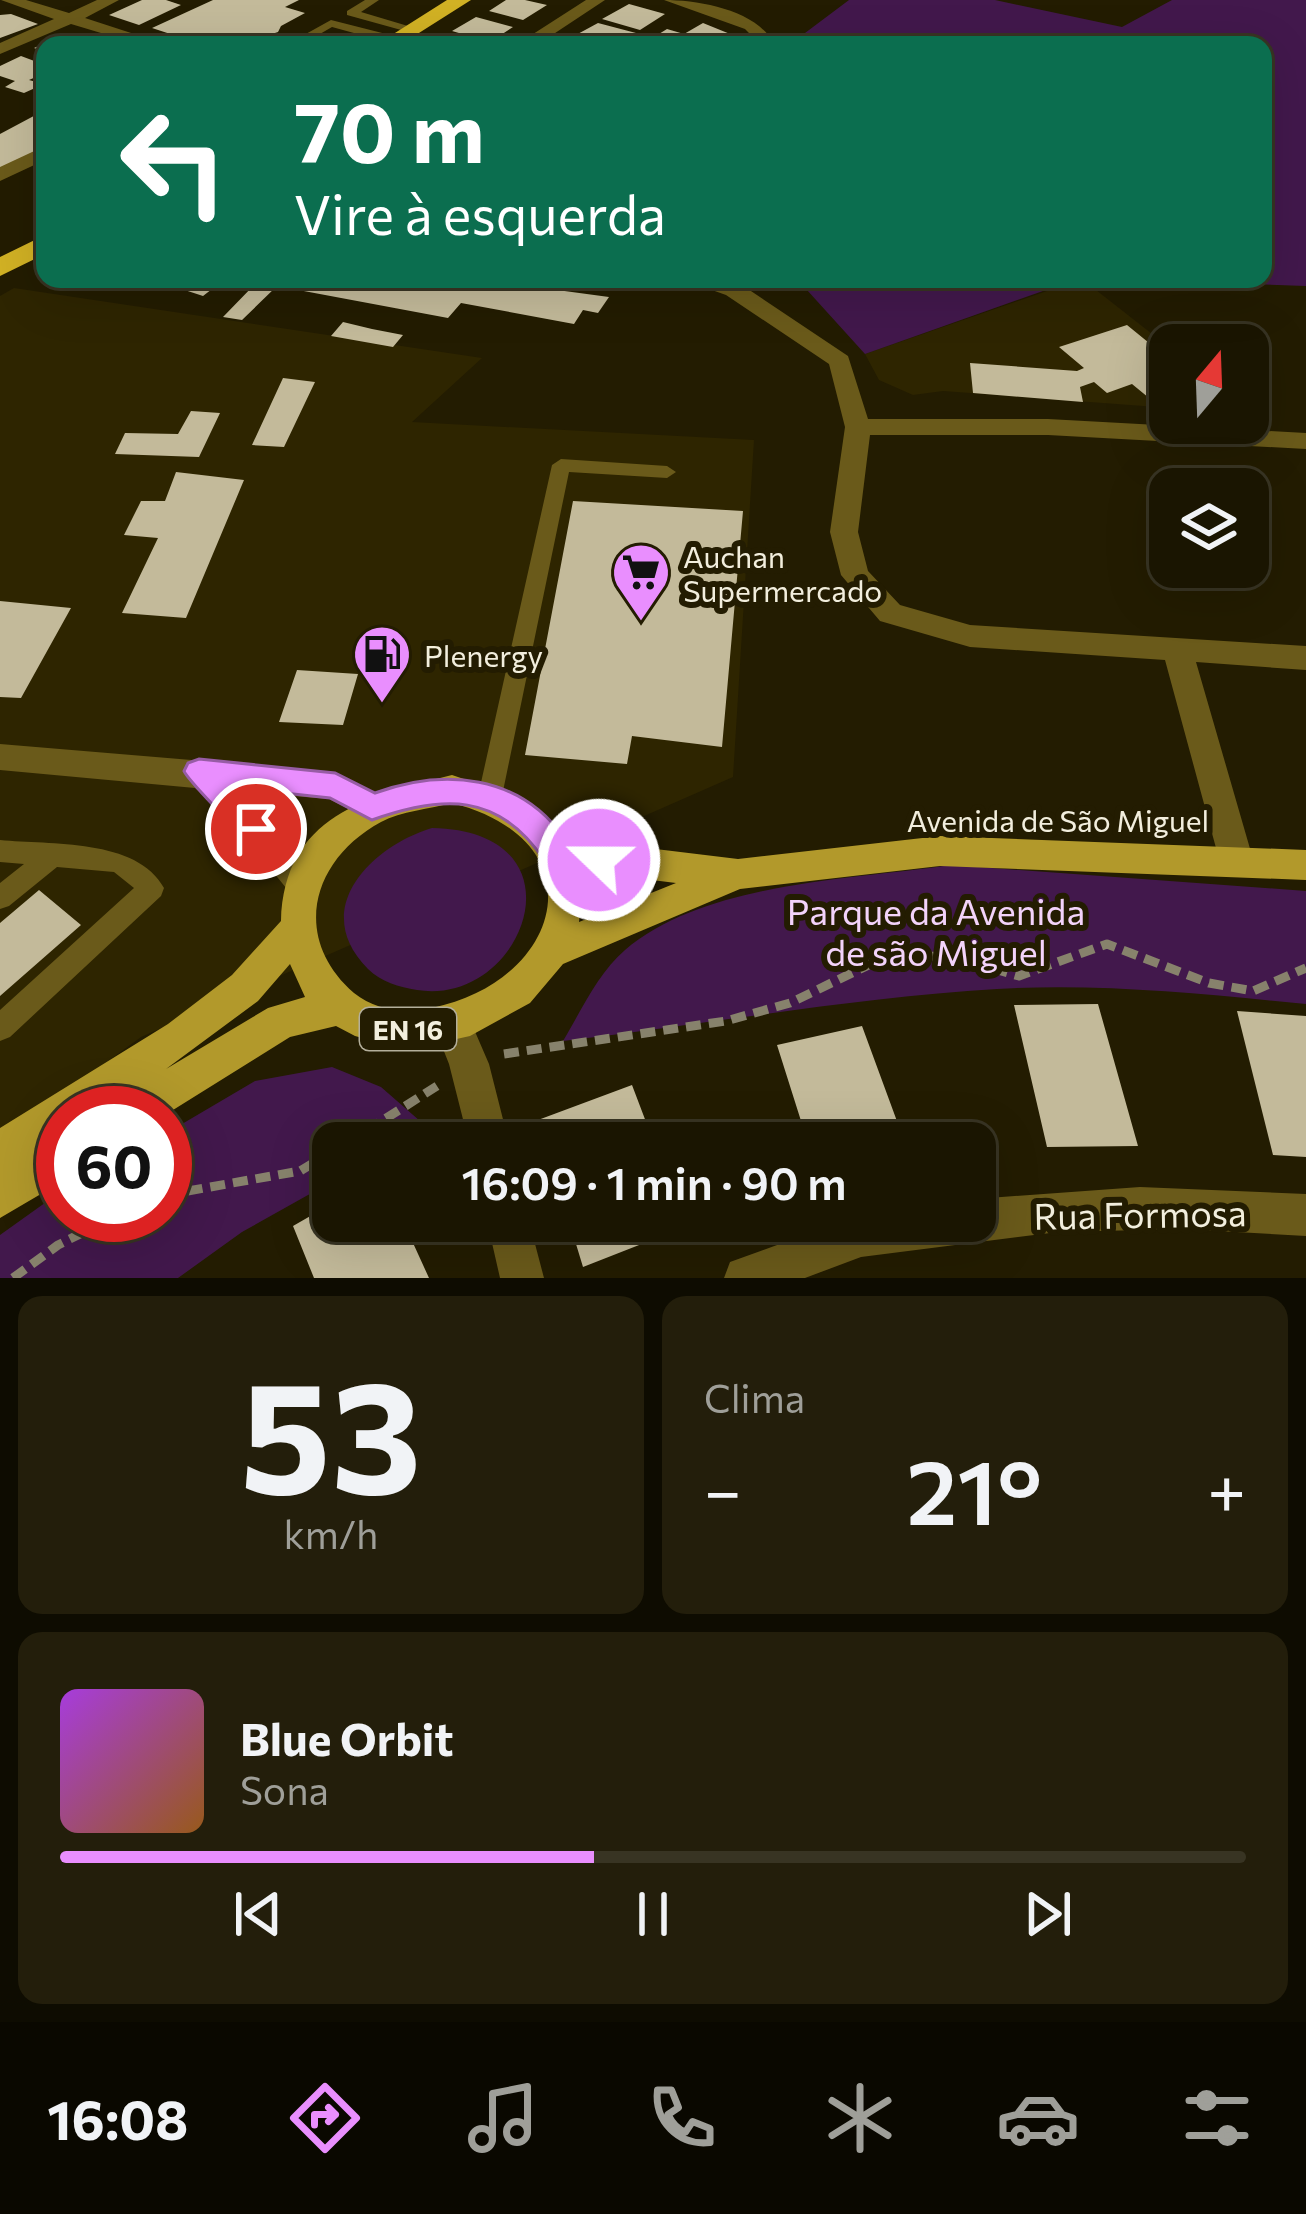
<!DOCTYPE html>
<html lang="pt">
<meta charset="utf-8">
<style>
body{margin:0;font-family:Commissioner,sans-serif;background:#231e0b;color:#f1f3f6;height:100vh;display:flex;flex-direction:column;font-size:45px;white-space:nowrap}
*{box-sizing:border-box;margin:0}
p{font-size:39px;color:#9f9f99}
.icon{flex:none;width:66px;height:66px;fill:none;stroke:currentColor;stroke-width:2;stroke-linecap:round;stroke-linejoin:round}
.map{position:relative;height:1278px;overflow:hidden}
.panel{display:flex;flex-direction:column;gap:18px;padding:18px;background:#0e0c01;flex:1}
.panel>*{flex:none}
.top-card{position:absolute;left:36px;top:36px;width:1236px;height:252px;border-radius:24px;box-shadow:0 12px 48px #0002,0 0 0 3px #383423;background:#0b6e4f;color:#fff;overflow:hidden}
.needle{width:78px;rotate:19deg}
.buttons{position:absolute;left:1149px;top:324px;display:grid;gap:24px}
.buttons a{display:grid;place-items:center;width:120px;height:120px;border-radius:24px;background:#1a1501;box-shadow:0 12px 48px #0002,0 0 0 3px #383423;font-size:60px}
.speed{position:absolute;left:36px;top:1086px;display:flex;gap:24px;font-size:60px;font-weight:700;text-align:center}
.speed>*{display:grid;place-content:center;width:156px;height:156px;border-radius:50%;background:#1a1501;box-shadow:0 12px 48px #0002,0 0 0 3px #383423;line-height:1}
.speed .limit{border:18px solid #d22;background:#fff;color:#111}
.pin{position:absolute;display:grid;place-items:center;width:102px;height:102px;color:#fff;margin:-51px;border:6px solid #fff;border-radius:50%;box-shadow:0 3px 12px #0007}
.me{position:absolute;width:132px;margin:-66px;rotate:292deg;stroke-linejoin:round;filter:drop-shadow(0 0 9px #0008)}
.turn{display:flex;align-items:center;gap:42px;height:252px;padding:0 60px;font-size:54px}
.turn .icon{width:156px;height:156px;stroke-width:2.5}
.turn b{display:block;font-size:84px;line-height:102px}
.big{font-size:90px;font-weight:600;line-height:1.1}
.panel .widget{flex:1;display:flex;flex-direction:column;justify-content:center;gap:18px;min-width:0;padding:0 42px;border-radius:24px;background:#231e0b}
.panel .dial{align-items:center;gap:0}
.dial b{font-size:156px;line-height:1}
.song{display:flex;align-items:center;gap:36px}
.cover{width:144px;height:144px;border-radius:18px;background:linear-gradient(135deg,hsl(280 70% 55%),hsl(30 70% 35%))}
.played{height:12px;border-radius:6px;background:linear-gradient(90deg,#e98efe 45%,#383423 45%)}
.keys{display:flex;justify-content:space-around;direction:ltr}
.heat{display:flex;justify-content:space-between;align-items:center;font-size:66px;direction:ltr}
.panel .tiles{flex:1;display:grid;gap:18px;grid-template-columns:1fr 1fr}
.widget:last-child{grid-column:span 2}
.trip{position:absolute;left:312px;top:1122px;width:684px;height:120px;border-radius:24px;background:#1a1501;box-shadow:0 12px 48px #0002,0 0 0 3px #383423;font-weight:600;line-height:120px;text-align:center}
.tab-bar{display:flex;height:192px;justify-content:space-around;align-items:center;background:#0a0800;color:#9f9f99}
.tab-bar .icon{width:84px;height:84px}
.tab-bar .active{color:#e98efe}
.tab-bar b{font-size:54px;color:#f1f3f6}
.map>svg:first-child{display:block}
.built{fill:#2e2500}
.green{fill:#42184c}
.building{fill:#c3ba9a}
.lines{fill:none;stroke-linecap:round;stroke-linejoin:round}
.path{stroke:#87826c;stroke-width:9;stroke-dasharray:15 8;stroke-linecap:butt}
.lane{fill:#6a5a1a;fill-rule:evenodd}
.street{fill:#6a5a1a;fill-rule:evenodd}
.primary{fill:#b2992b;fill-rule:evenodd}
.highway{fill:#d1b124;fill-rule:evenodd}
.route{fill:#e98efe;stroke:#975ca5;stroke-width:3}
.labels{text-anchor:middle;dominant-baseline:central;stroke-width:12;stroke-linejoin:round;paint-order:stroke}
.shield{fill:#231c01;stroke:#b4af9b;stroke-width:3}
.shield-label{font-size:27px;font-weight:bold;fill:#f2eedd}
.poi-label{font-size:30px;fill:#f2eedd;stroke:#231c01;text-anchor:start}
.street-label{font-size:30px;fill:#f2eedd;stroke:#231c01}
.near-park-label{font-size:36px;fill:#f3d3fa;stroke:#231c01}
.near-street-label{font-size:36px;fill:#f2eedd;stroke:#231c01}
</style>
<div class="map">
<svg width="1306" height="1278" viewBox="0 0 1306 1278">
<rect width="100%" height="100%" fill="#231c01"/>
<path class="built" d="M1082 279 1170 348V408L943 391 913 395 879 380 865 354Z
M14 288 482 358 412 422 754 440 733 777 141 1037 0 1140V296Z"/>
<path class="green" d="M849 0H995L1122 27 1172 0H1306V286L1110 279H1263V45H789Z
M797 279H1077L865 354Z
M432 828C590 831 524 1007 417 990 399 987 381 982 368 969 308 909 372 846 432 828Z
M951 865 1306 891V1004C1203 994 1101 983 997 989 851 998 708 1024 563 1041 581 1011 598 973 625 950 705 882 850 880 951 865Z
M332 1067 381 1087 428 1128 401 1143H333V1181L242 1232 178 1278H0V1235L63 1190V1215H165V1134L255 1081Z"/>
<path class="building" d="M142 0H166L181 5 139 25 109 15Z
M213 0H299L285 7 305 13 281 26 278 32 238 45H204L152 28Z
M506 0H525L547 5 523 20 489 11Z
M629 4 665 14 640 30 602 19Z
M11 14 38 24 0 38V15Z
M476 17 513 27 490 42 452 31Z
M598 23 636 33 617 45 576 40 582 37 574 36Z
M703 23 735 36 723 45 654 37 667 29 684 34Z
M68 33 102 45H45V52L34 48Z
M21 56 45 65V73L29 80 44 84 24 93 5 87 15 81 0 76V66Z
M45 110V148L0 171V134Z
M151 279H225L203 296Z
M275 279H438L470 289 478 279H517L523 280 520 285 609 297 598 313 583 310 574 324 461 303 448 318 277 286 242 320 223 317 256 283 268 286Z
M343 322 372 329 403 335 393 347 331 336Z
M1127 325 1170 360V404L1160 407 1132 384 1107 393 1094 382 1080 387 1083 402 973 393 970 363 1077 371 1084 368 1059 347Z
M283 378 315 382 284 447 252 445Z
M191 411 220 413 199 457 115 454 125 433 178 434Z
M176 472 244 480 186 618 122 613 158 538 124 535 141 501H165Z
M573 501 743 511 722 747 632 736 627 764 525 755Z
M0 601 71 608 21 698 0 697Z
M297 670 358 674 343 725 279 722Z
M39 890 81 925 0 996V923Z
M1098 1004 1138 1146 1047 1147 1014 1005Z
M1237 1011 1306 1016V1157L1273 1155Z
M862 1026 905 1143H808L777 1045Z
M632 1085 654 1143H545L538 1120Z
M333 1203V1221H403L429 1278H314L293 1226Z
M569 1221H682L685 1227 583 1267Z"/>
<g class="lines">
<path class="path" d="M504 1054 726 1021 790 1003 885 957 949 956 1019 976 1107 944 1209 983 1253 991 1306 968
M347 1143 437 1086
M165 1195 300 1171 333 1151
M13 1278 58 1245 118 1215"/>
<path class="lane" d="M365 0H379L361 12 418 29 412 33 347 15V11Z
M331 20 398 37 400 40 394 44 332 27 301 45H286Z
M561 459 667 466 676 472 667 478 569 472 502 796 498 803 490 806 482 803 478 796 552 465Z
M0 840C50 845 137 838 164 888L161 896 10 1037 0 1041V1010L134 888 114 872 57 867 9 906 0 909V883L24 864 0 862Z"/>
<path class="street" d="M1 0H26L69 13 97 0H119L85 18 168 45H141L71 24 0 54V43L54 19Z
M586 0H605L537 45H516Z
M664 0C698 0 748 9 769 36L764 45H746L752 36 745 29Z
M45 146V160L0 181V167Z
M681 279H718L742 285 848 356 868 419H1048L1306 433V449L1048 435H870L858 532 868 571 900 605 970 625 1306 646V670L1196 662 1253 859 1248 870 1236 874 1224 870 1219 859 1165 660 970 647 880 621 841 575 830 532 845 427 829 364 726 295Z
M0 744 335 772 384 797 389 807 384 817 372 821 329 799 246 792 315 872 321 883 315 894 303 899 291 894 230 819 195 788 0 770Z
M453 1007 467 1013 489 1064 509 1143H469L449 1064 434 1026 439 1013Z
M1140 1187 1306 1194V1236L1182 1229 1058 1232 861 1257 805 1278H724L730 1262 843 1221H975V1199Z
M487 1221H529L544 1278H500Z"/>
<path class="primary" d="M452 775 520 798 543 813 565 838 738 859 940 836 1306 850V880L940 866 740 889 563 964 530 1003 470 1036 407 1050 355 1036 336 1026 290 1037 165 1115 111 1113 116 1102 98 1113H63V1135L59 1138 63 1136V1181L0 1218V1128L168 1024 232 975 281 921C284 816 367 796 452 775ZM452 803C601 841 563 981 432 1008 405 1013 376 1011 354 993 291 938 311 860 381 822 401 811 430 809 452 803ZM579 871 676 883 579 922 583 889ZM290 964 305 997 268 1008 166 1069 258 1001Z"/>
<path class="highway" d="M447 0H471L400 45H376Z
M45 235V254L0 276V257Z"/>
</g>
<path class="route" d="M199 759 335 773 375 793C444 768 520 774 565 839L611 850 615 860 611 870 599 874 544 860C499 792 442 795 372 820L330 798 239 788 271 829 267 838C258 841 255 844 247 839 241 835 187 779 184 771L188 763Z"/>
<defs>
<symbol id="supermarket-pin" viewBox="-11 -11 22 30"><path d="M0 17L-7.5 6A9.5 9.5 0 1 1 7.5 6Z" fill="#e98efe" stroke="#231c01"/><path d="M-6-5.5h2.5l.6 2H6L4.5 2H-2.5L-4.4-4H-6ZM-1.5 3.2a1.3 1.3 0 1 0 .1 0ZM3 3.2a1.3 1.3 0 1 0 .1 0Z" fill="#111"/></symbol>
<symbol id="fuel-pin" viewBox="-11 -11 22 30"><path d="M0 17L-7.5 6A9.5 9.5 0 1 1 7.5 6Z" fill="#e98efe" stroke="#231c01"/><path d="M-5.5-6h7V0h2V4h1.3V-2.5L3-4.5l.8-.8L6-3V5H2.5V1h-1V6h-7ZM-4.2-4.7v3.2H.2V-4.7Z" fill="#111"/></symbol>
</defs>
<g fill-rule="evenodd">
<use href="#supermarket-pin" x="608" y="539" width="66" height="90"/>
<use href="#fuel-pin" x="349" y="621" width="66" height="90"/>
</g>
<g class="labels">
<rect class="shield" x="360" y="1008" width="96" height="42" rx="9"/>
<g class="shield-label">
<text x="408" y="1029">EN 16</text>
</g>
<g class="poi-label">
<text x="683" y="555">Auchan<tspan x="683" dy="34">Supermercado</tspan></text>
<text x="424" y="654">Plenergy</text>
</g>
<g class="street-label">
<text x="1058" y="819">Avenida de São Miguel</text>
</g>
<g class="near-park-label">
<text x="936" y="910">Parque da Avenida<tspan x="936" dy="41">de são Miguel</tspan></text>
</g>
<g class="near-street-label">
<text transform="translate(1140 1213) rotate(-1)">Rua Formosa</text>
</g>
</g>
</svg>
<div class="buttons">
<a><svg class="needle" viewBox="-14 -14 28 28"><path d="M0-13l5 13h-10z" fill="#e53935"/><path d="M0 13l5-13h-10z" fill="#9f9f99"/></svg></a>
<a><svg class="icon" aria-label="layers" viewBox="0 0 24 24"><path d="M12 4l9 5-9 5-9-5zM3 14l9 5 9-5"/></svg></a>
</div>
<div class="speed"><div class="limit">60</div></div>
<div class="pin" style="left:256px;top:829px;background:#d93025"><svg class="icon" aria-label="arrive" viewBox="0 0 24 24"><path d="M6 21V4h12l-3 4 3 4H6"/></svg></div>
<svg class="me" style="left:599px;top:860px" viewBox="-20 -20 40 40"><circle r="17" fill="#e98efe" stroke="#fff" stroke-width="3"/><path d="M0-11L8 9 0 5-8 9z" fill="#fff"/></svg>
<div class="trip">16:09 · 1 min · 90 m</div>
<div class="top-card">
<div class="turn"><svg class="icon" aria-label="left" viewBox="0 0 24 24"><path d="M17 20v-9H6M10 6l-5 5 5 5"/></svg><div><b>70 m</b>Vire à esquerda</div></div>
</div>
</div>
<section class="panel">
<div class="tiles">
<div class="widget dial"><b>53</b><p>km/h</p></div>
<div class="widget"><p>Clima</p>
<div class="heat"><a>−</a><b class="big">21°</b><a>+</a></div>
</div>
<div class="widget">
<div class="song"><i class="cover"></i><div><b>Blue Orbit</b><p>Sona</p></div></div>
<div class="played"></div>
<div class="keys"><svg class="icon" aria-label="previous" viewBox="0 0 24 24"><path d="M18 5L8 12l10 7zM5 5v14"/></svg><svg class="icon" aria-label="pause" viewBox="0 0 24 24"><path d="M8 5v14M16 5v14"/></svg><svg class="icon" aria-label="next" viewBox="0 0 24 24"><path d="M6 5l10 7-10 7zM19 5v14"/></svg></div>
</div>
</div>
</section>
<nav class="tab-bar">
<b>16:08</b>
<svg class="icon active" aria-label="directions" viewBox="0 0 24 24"><path d="M12 3l9 9-9 9-9-9zM9 14v-3h6M13 9l2 2-2 2"/></svg>
<svg class="icon" aria-label="music" viewBox="0 0 24 24"><path d="M9 18V5l10-2v13"/><circle cx="6" cy="18" r="3"/><circle cx="16" cy="16" r="3"/></svg>
<svg class="icon" aria-label="phone" viewBox="0 0 24 24"><path d="M5 4h4l2 5-3 2q2 4 5 5l2-3 5 2v4C11 20 4 13 5 4z"/></svg>
<svg class="icon" aria-label="climate" viewBox="0 0 24 24"><path d="M12 3v18M4 7l16 10M4 17L20 7"/></svg>
<svg class="icon" aria-label="car" viewBox="0 0 24 24"><path d="M5 17H2v-5l4-1 3-4h7l3 4 3 1v5h-3M9 17h6M6 11h13"/><circle cx="7" cy="17" r="2"/><circle cx="17" cy="17" r="2"/></svg>
<svg class="icon" aria-label="filters" viewBox="0 0 24 24"><path d="M4 7h16M4 17h16"/><circle cx="9" cy="7" r="2"/><circle cx="15" cy="17" r="2"/></svg>
</nav>
